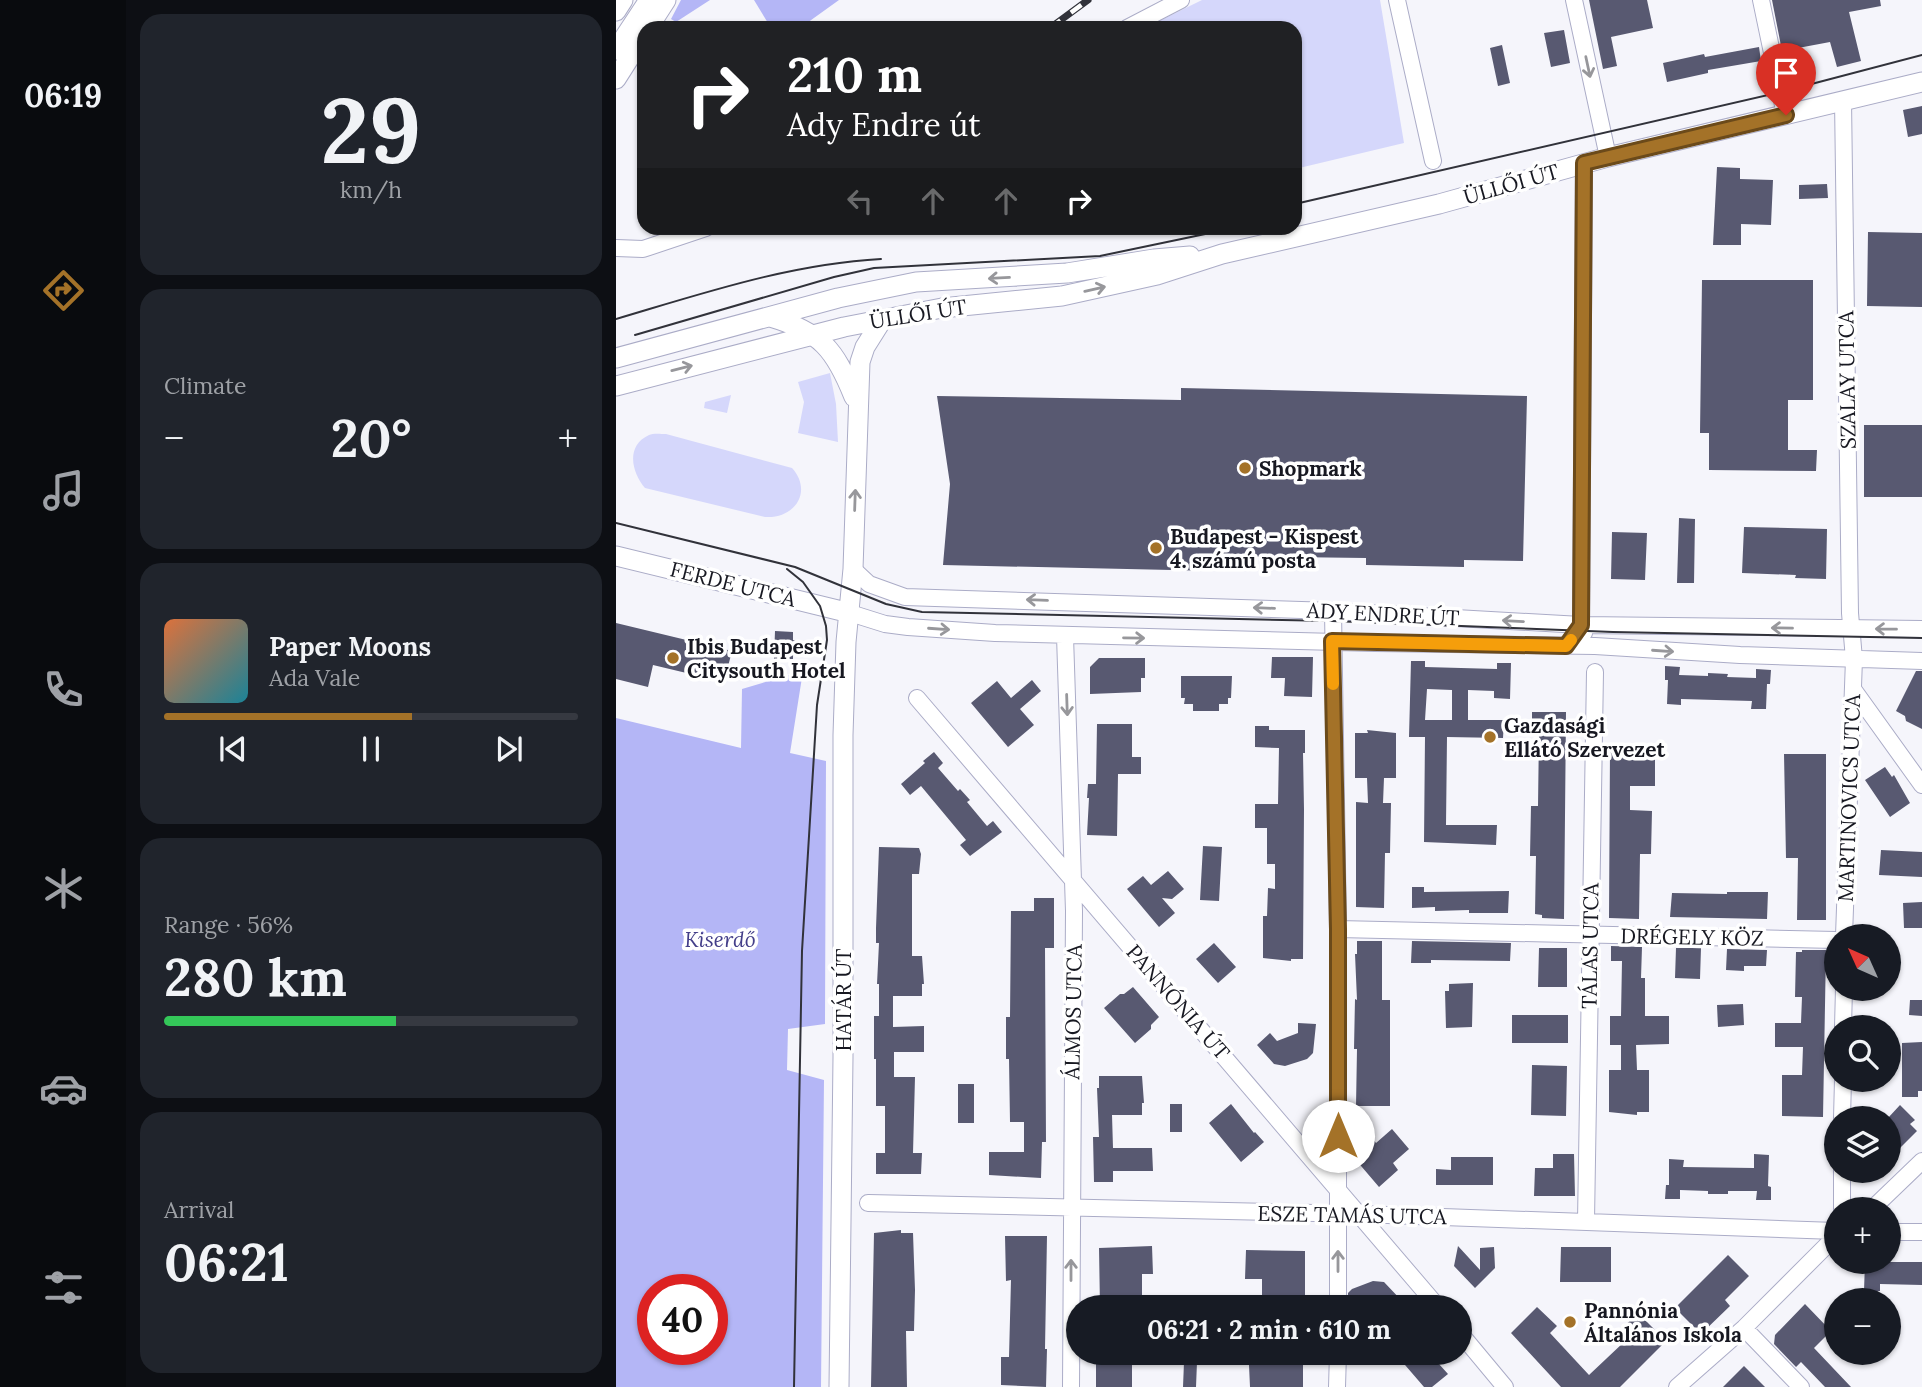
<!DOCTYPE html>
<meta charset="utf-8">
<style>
body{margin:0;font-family:Lora,serif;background:#20242c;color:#f1f3f6;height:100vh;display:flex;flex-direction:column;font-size:26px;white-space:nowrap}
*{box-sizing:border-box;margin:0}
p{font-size:23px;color:#9ea1a6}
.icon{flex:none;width:38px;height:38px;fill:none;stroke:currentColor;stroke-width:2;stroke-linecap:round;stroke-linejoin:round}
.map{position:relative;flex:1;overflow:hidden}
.side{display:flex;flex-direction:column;gap:14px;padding:14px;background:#0d0f14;width:490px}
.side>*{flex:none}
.hud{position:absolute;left:21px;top:21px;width:665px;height:214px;border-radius:21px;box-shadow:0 2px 5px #0004;background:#202124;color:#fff;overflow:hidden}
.needle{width:46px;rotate:315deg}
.buttons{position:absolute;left:1208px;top:924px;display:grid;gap:14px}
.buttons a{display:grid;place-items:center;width:77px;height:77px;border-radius:50%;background:#171b24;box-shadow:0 2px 5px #0004;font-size:35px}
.speed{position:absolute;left:21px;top:1274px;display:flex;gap:14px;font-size:35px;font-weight:700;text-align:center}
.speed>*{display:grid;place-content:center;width:91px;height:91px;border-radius:50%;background:#171b24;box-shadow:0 2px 5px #0004;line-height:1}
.speed .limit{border:10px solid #d22;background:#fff;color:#111}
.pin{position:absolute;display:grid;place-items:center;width:60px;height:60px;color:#fff;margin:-72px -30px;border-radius:50% 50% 50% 0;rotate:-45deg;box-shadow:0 0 7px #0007}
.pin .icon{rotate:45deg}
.me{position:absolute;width:77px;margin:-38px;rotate:0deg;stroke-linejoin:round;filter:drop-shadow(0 0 5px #0008)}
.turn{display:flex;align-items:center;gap:24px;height:147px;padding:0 35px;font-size:32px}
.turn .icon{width:91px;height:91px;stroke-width:2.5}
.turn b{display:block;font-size:49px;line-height:60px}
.lanes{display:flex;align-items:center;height:66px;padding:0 35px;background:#0003;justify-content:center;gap:35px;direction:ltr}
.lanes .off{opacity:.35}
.big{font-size:52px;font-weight:700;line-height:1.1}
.side .tile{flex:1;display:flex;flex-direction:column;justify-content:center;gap:10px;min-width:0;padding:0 24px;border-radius:21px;background:#20242c}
.side .dial{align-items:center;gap:0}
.dial b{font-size:91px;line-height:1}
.song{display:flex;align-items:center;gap:21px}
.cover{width:84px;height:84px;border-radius:10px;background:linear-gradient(135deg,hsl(20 70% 55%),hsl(190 70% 35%))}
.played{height:7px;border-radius:4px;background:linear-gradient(90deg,#a47228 60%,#363941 60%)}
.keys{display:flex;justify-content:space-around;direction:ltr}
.heat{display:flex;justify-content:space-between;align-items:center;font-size:38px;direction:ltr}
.charge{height:10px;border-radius:5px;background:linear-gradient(90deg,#34c759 56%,#363941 0)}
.trip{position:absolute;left:450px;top:1295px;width:406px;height:70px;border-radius:35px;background:#171b24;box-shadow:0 2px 5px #0004;font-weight:700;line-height:70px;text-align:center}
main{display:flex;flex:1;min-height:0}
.tabs{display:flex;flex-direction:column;width:126px;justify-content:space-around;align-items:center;background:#090b0e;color:#9ea1a6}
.tabs .icon{width:49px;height:49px}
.tabs .on{color:#a47228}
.tabs b{font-size:32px;color:#f1f3f6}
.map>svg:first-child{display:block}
.green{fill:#d5d7fb}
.forest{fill:#b4b6f6;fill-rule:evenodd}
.building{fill:#585971;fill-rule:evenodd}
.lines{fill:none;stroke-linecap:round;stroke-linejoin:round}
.minor-casing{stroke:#abacc7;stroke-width:18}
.major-casing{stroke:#abacc7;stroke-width:21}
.minor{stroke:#fff;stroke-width:16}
.major{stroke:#fff;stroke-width:19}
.tram{stroke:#31323a;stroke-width:2}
.rail-casing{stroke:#31323a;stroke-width:7}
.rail{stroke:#fff;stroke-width:4.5;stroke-dasharray:13;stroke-linecap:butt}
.oneway{stroke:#97979b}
.route-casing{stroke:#6b4a1a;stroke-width:18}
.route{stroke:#a47228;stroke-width:12}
.slow{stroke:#f59e0b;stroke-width:12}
.poi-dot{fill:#a47228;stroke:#fff;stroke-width:2.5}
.labels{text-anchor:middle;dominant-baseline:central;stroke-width:7;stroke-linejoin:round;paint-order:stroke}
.street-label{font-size:21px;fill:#171821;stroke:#fff}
.poi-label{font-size:21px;font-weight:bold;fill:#171821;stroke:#fff;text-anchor:start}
.park-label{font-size:21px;font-style:italic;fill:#433e89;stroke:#fff}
</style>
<main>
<nav class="tabs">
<b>06:19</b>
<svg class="icon on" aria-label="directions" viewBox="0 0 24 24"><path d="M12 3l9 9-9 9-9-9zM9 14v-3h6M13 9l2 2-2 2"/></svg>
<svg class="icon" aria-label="music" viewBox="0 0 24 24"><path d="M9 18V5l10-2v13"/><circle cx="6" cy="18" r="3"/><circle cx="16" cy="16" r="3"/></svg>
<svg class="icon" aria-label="phone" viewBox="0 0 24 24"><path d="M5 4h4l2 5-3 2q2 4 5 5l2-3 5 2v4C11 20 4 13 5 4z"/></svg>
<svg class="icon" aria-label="climate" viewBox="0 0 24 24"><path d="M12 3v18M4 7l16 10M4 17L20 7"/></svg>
<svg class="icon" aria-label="car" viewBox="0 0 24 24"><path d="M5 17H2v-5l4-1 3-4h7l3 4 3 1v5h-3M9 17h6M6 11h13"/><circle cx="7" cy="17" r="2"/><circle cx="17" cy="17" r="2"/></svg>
<svg class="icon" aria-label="filters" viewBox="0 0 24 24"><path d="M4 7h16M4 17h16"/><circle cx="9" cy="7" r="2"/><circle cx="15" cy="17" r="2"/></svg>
</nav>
<section class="side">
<div class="tile dial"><b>29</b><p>km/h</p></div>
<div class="tile"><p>Climate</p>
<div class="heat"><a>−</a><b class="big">20°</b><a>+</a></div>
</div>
<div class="tile">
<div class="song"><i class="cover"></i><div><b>Paper Moons</b><p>Ada Vale</p></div></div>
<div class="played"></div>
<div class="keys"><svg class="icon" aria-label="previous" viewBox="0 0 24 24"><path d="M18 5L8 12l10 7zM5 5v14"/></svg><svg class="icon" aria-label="pause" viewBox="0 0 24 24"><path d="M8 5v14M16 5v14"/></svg><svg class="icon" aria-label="next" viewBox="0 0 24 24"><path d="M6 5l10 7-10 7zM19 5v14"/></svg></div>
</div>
<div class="tile"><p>Range · 56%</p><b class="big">280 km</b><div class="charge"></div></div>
<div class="tile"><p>Arrival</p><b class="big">06:21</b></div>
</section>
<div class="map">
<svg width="1306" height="1387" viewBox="0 0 1306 1387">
<rect width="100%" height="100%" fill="#f5f5fb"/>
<path class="green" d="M586 0H764L788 143 679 169V28H529Z
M214 373 220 404 222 442 182 433 188 402 182 382Z
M115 395 111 413 88 408 89 402Z
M50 434 176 468C197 491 179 519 149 517L29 488C16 473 9 446 33 435 37 433 45 434 50 434Z"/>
<path class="forest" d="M65 0H94L60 22 55 19Z
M138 0H223L184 28H155Z
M187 671 174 753 210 761 209 1024 172 1029 171 1070 208 1080 205 1387H0V718L125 748 126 689ZM37 1290H96V1349H37Z"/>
<path class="building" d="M973 0H1031L1037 28 995 37 1001 66 987 69Z
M1156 0H1264L1265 6 1233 12 1245 61 1221 67 1214 42 1166 51Z
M948 30 954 63 935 67 928 33Z
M886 45 894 83 882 86 874 48Z
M1143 47 1145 61 1092 70V73L1051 82 1047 63 1088 54 1089 57Z
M1306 106V134L1292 137 1287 110Z
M1101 167 1124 168V179L1157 180 1155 225 1125 224V245H1097Z
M1211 184 1212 198 1183 199V185Z
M1252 232 1306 233V307L1251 306Z
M1086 280H1197V400H1172V450H1201L1200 471 1093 470V433H1084Z
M565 388 911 396 907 561 848 560V567L750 565V558L601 556 600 571 327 565 334 484 321 396 565 400Z
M1248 425H1306V497H1248Z
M1063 518 1079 519 1078 583H1061Z
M1128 527 1211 529 1210 579 1179 578 1180 575 1126 573Z
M996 532 1031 533 1029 580 995 579Z
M0 623 116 651 108 682 37 665 32 687 0 679Z
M159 631 177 632V640L183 641V656H177V659H158Z
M656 657H697L696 697 668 696 669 678H655Z
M483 658H529V678H525V692L474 694V667Z
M795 661H809V667L881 669V663H895L894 699 878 698V691L852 690V720H888L887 738 831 737 830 825H881L880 845 808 842 809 737H793ZM811 689 836 690V720H809Z
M1049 666 1064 667 1063 675 1092 676V673L1112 674 1111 677 1140 678V669L1155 670 1154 684H1151L1150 709H1135L1136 701 1065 699V705L1051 704 1052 680H1049Z
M1300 671H1306V729L1290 721 1289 716 1280 711Z
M565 676H616L615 698H612V704H603V711H577V704H568L569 698H565Z
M416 680 425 691 404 709 418 725 392 747 355 703 381 681 395 698Z
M916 712H950L948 919 926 918V915L919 914 920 856H914L915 806H922L923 732H916Z
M481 724H516V757H525V774H502L501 836 471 835 473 798H471L472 784H480Z
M639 726H653V730H689V753H687L688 809 687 959H675V961L647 958V916H651L652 888 659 889V864H651V828H639V804H662L663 748 639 747Z
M751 730 780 733V778H768L767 803H775L774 853H769L768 908 740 907V802L752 803 751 778H739V733H752Z
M994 749H1015V758H1039V786H1014V810L1036 811 1035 854H1024L1023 919 993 918Z
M318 752 327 763 322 768 342 791 344 789 354 800 351 802 371 826 377 821 386 832 354 856 344 845 350 840 305 786 294 795 285 784 309 763 307 761Z
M1168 754H1210V920H1181L1182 858H1170Z
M1269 767 1276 777 1278 775 1294 803 1274 817 1249 780Z
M587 846 606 847 603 901 584 900Z
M263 847 303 848 305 854 303 874H296V956H306L308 984H306V996H277V1027L308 1026V1052H278V1077H299L297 1153H306L305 1174H260V1153H269V1106H260V1059H258V1016H263V984H261L263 943H260V928Z
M1265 850 1306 852V877L1263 875Z
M552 871 568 889 556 899 546 898 559 913 543 927 511 889 527 876 535 885Z
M796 887H808V892L893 891 892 913H853V910L819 911V907L796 908Z
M1111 892H1152L1151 919 1054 917 1056 893 1111 894Z
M418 898H438V948H429L430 1142H426L425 1178 373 1175V1152H408V1122H394L393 1059H390V1017H394L395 911H418Z
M1306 902V928H1288L1287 903Z
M741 941H766V1000H774V1106H740L741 1049H738L739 999 741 1000 739 954H741Z
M796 941 895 943 894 961 815 960V963H795Z
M598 943 620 967 602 983 580 959Z
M995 946 1026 947 1025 978H1029V1016H1053V1044L1020 1045 1021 1070H1033V1112H1021V1115L993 1112V1070H1005V1045H994V1016H1005L1006 961H995Z
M923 948H951V987H922Z
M1060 948H1085L1084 979 1059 978Z
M1111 949 1151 950 1150 966H1128V971L1110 970Z
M1186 950H1210L1207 1117 1166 1116V1075H1186L1187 1047H1159V1023H1185L1186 997H1179L1180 952H1186Z
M857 983 856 1027 830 1028 829 991H833V984Z
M517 987 543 1017 535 1025V1029L519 1043 488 1008 504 994H508Z
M1294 1000H1306V1016L1293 1015Z
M1127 1004 1128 1025 1102 1027 1101 1005Z
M896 1015H952V1043H896Z
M682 1023 700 1024 697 1053 691 1059 669 1066 658 1064 641 1045 654 1033 661 1041 682 1033Z
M1306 1042V1091H1302V1097H1286V1043Z
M916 1065 951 1066 950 1116 915 1115Z
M483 1076H526L528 1103H526V1115H496L497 1148H536L537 1171H497V1182H478L477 1137H483L481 1088H483Z
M342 1084H358V1123H342Z
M554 1104H566V1132H554Z
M615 1104 638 1133 639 1132 648 1142 625 1162 593 1123Z
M1284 1105 1299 1120 1294 1124 1301 1131 1272 1160V1118Z
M776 1129 793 1149 777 1163 782 1170 763 1187 734 1153 754 1136 760 1143Z
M937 1154H958L959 1196H918L919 1168H937Z
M1138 1154 1153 1155 1152 1186 1155 1187V1200H1140L1141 1191H1112V1194H1092V1191L1064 1190V1199H1049L1050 1185H1053V1159L1068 1160 1067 1167 1138 1168Z
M835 1157H877V1185H820V1169L835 1170Z
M285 1230V1233H297L299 1290 298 1331H290L291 1387H255L258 1233Z
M389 1236H431L429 1349H431L430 1387 385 1385V1357H393L395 1280 390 1281Z
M536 1246 537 1274H526V1307H484L483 1248Z
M842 1246 864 1270V1248L878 1247 879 1268 859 1288 838 1266Z
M945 1247H995V1282H944Z
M630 1250 689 1251V1307H646V1279H629Z
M1112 1255 1133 1276 1109 1300 1114 1306 1085 1334 1059 1308Z
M1249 1262H1306V1285L1264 1284V1291H1248Z
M757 1281 768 1282 786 1301 780 1307H732V1293L736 1289Z
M1189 1304 1215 1331 1198 1348 1235 1387H1209L1185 1362 1180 1367 1158 1344 1159 1335Z
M921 1307 941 1326 934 1333 973 1375 1008 1342 1000 1334 1022 1313 1050 1341 1004 1387H945L895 1333Z
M480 1353H516V1387H480Z
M790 1353H813L832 1374 816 1387H808L783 1358Z
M568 1362H581L580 1387H567Z
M687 1364V1387H634L633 1365Z
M1128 1366 1149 1387H1107Z"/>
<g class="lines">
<defs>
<path id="minor" d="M781 0 817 161
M958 0 992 157
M1145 0 1169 115
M511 28 565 0
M1227 100 1234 613 1238 659 1228 936
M968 163 965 625 968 633
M0 248 27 249 90 228
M237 569 253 584 289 597 717 611 965 625 1306 629
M717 611 722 929V1307
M234 613 269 624 292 627 379 633 759 643 979 646 1124 655 1306 661
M449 636 458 911 455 1387
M1237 689 1306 785
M301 698 822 1307
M722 929 1220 940
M1227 1027 1228 989
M1226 1118 1227 1080
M252 1203 744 1214 1220 1231
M1226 1209V1171
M1256 1209 1306 1161
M970 1221 979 672
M1272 1232H1306
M1128 1328 1185 1387
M844 1333 889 1387
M721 1387 722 1353
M1061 1387 1128 1328 1220 1236"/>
<path id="major" d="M0 11 7 0
M32 28 50 0
M0 50 33 0
M0 79 28 35
M154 317C205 332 219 349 238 397
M0 358 222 298 300 282 451 273 538 259 574 256
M0 386 228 327 326 308 446 296 541 275 606 254 823 204 992 157 1306 82
M0 556 234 613
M223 1387 227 1057V735L230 642 237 569 244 362 249 347 266 320"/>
</defs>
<use href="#minor" class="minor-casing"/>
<use href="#major" class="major-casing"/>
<use href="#minor" class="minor"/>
<use href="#major" class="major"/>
<path class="tram" d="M679 204 1165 92 1306 55
M0 319C88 293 174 264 265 259
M19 335 218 277 258 268 484 256 618 228
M0 523 179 567 270 604 306 612 716 621 997 632 1306 638
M171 569 187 582 204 606 210 626 211 640 201 705 186 951 178 1387"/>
<defs>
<path id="rail" d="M434 28 472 0"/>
</defs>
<use href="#rail" class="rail-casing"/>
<use href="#rail" class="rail"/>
</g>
<defs><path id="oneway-shaft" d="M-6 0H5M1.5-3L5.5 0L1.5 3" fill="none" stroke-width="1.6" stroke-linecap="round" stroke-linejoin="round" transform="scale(1.75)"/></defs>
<g class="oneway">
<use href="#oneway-shaft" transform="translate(972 67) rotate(78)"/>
<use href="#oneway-shaft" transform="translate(383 278) rotate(177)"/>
<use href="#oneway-shaft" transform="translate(479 289) rotate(-13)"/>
<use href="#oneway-shaft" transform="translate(66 368) rotate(-14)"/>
<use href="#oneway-shaft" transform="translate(239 500) rotate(-88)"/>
<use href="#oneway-shaft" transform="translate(421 600) rotate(-178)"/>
<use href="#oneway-shaft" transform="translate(648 608) rotate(-178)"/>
<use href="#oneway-shaft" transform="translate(897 621) rotate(-177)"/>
<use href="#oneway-shaft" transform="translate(1166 628) rotate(-179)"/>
<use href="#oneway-shaft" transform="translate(323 629) rotate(4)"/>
<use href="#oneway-shaft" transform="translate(1270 629) rotate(-179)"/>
<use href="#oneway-shaft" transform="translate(518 638) rotate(1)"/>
<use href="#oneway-shaft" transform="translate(1047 651) rotate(4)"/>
<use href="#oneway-shaft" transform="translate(451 705) rotate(88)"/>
<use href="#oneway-shaft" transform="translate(722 1261) rotate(-90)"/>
<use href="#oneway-shaft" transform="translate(455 1270) rotate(-90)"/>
</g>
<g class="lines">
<defs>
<path id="route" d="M722 1136V929L716 641 950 646 965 625 968 163 1170 115"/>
</defs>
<use href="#route" class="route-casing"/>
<use href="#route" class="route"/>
<path class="slow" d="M717 684 716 641 950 646 955 640"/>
</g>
<g class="poi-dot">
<circle cx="629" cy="468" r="7"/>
<circle cx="540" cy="548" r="7"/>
<circle cx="57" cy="658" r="7"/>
<circle cx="874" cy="737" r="7"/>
<circle cx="954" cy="1322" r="7"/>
</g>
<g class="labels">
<g class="street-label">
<text transform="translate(895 184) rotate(-16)">ÜLLŐI ÚT</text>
<text transform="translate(302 314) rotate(-9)">ÜLLŐI ÚT</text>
<text transform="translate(1231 380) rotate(-91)">SZALAY UTCA</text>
<text transform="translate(117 584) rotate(14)">FERDE UTCA</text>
<text transform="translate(767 614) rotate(3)">ADY ENDRE ÚT</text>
<text transform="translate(1233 798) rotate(-88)">MARTINOVICS UTCA</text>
<text transform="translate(1076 937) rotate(1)">DRÉGELY KÖZ</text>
<text transform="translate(974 946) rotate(-89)">TÁLAS UTCA</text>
<text transform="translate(227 1000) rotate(-90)">HATÁR ÚT</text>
<text transform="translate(562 1002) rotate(49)">PANNÓNIA ÚT</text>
<text transform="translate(457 1012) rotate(-89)">ÁLMOS UTCA</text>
<text transform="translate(736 1215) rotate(1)">ESZE TAMÁS UTCA</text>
</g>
<g class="poi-label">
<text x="643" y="468">Shopmark</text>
<text x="554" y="536">Budapest - Kispest<tspan x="554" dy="24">4. számú posta</tspan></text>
<text x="71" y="646">Ibis Budapest<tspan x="71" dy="24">Citysouth Hotel</tspan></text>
<text x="888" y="725">Gazdasági<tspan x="888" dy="24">Ellátó Szervezet</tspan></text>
<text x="968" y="1310">Pannónia<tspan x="968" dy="24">Általános Iskola</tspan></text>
</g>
<g class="park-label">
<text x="104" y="939">Kiserdő</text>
</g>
</g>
</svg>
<div class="buttons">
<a><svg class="needle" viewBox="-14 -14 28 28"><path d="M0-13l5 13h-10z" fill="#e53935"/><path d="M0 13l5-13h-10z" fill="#9ea1a6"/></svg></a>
<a><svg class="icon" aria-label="search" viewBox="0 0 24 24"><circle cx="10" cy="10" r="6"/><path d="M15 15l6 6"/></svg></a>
<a><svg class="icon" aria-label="layers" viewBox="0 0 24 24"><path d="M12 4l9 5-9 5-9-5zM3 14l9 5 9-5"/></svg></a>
<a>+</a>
<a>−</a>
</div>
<div class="speed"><div class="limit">40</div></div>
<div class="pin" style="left:1170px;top:115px;background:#d93025"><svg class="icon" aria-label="arrive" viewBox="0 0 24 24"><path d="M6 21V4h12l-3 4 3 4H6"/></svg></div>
<svg class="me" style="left:722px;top:1136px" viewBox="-20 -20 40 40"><circle r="19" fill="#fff"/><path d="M0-13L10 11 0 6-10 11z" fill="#a47228"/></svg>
<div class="trip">06:21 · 2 min · 610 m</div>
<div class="hud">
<div class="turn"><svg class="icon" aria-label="right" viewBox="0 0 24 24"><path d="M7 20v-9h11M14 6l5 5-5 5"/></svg><div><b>210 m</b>Ady Endre út</div></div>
<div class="lanes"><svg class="icon off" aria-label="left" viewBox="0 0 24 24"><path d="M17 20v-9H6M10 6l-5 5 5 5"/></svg><svg class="icon off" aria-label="ahead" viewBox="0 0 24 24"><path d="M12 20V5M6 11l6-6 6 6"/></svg><svg class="icon off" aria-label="ahead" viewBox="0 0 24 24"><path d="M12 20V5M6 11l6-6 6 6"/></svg><svg class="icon" aria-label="right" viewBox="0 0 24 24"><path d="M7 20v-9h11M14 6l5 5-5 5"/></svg></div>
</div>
</div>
</main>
